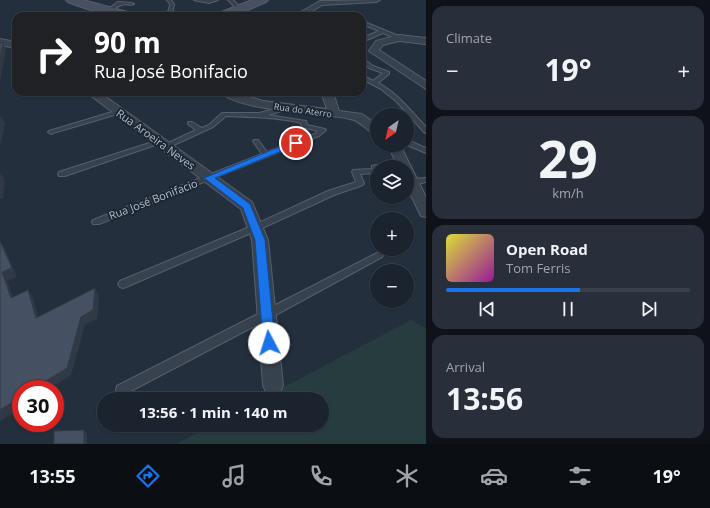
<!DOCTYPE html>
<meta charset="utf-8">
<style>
body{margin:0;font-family:"Open Sans",sans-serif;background:#282f3a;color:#f1f3f6;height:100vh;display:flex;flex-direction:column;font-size:15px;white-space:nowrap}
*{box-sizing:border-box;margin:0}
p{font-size:13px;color:#a0a4aa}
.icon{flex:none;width:22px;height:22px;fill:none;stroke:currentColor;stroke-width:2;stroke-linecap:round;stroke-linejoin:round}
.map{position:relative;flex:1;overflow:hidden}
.panel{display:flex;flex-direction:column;gap:6px;padding:6px;background:#0f1319;width:284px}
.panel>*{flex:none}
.banner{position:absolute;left:12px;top:12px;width:354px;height:84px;border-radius:12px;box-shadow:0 1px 3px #0004,0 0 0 1px #39404a;background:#202124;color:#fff;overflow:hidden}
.needle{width:26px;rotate:214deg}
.buttons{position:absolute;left:370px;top:108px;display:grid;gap:8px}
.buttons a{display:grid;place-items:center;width:44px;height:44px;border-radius:50%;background:#1b232e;box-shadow:0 1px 3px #0004,0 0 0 1px #39404a;font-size:20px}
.speed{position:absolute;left:12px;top:380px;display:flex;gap:8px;font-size:20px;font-weight:700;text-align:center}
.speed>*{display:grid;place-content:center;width:52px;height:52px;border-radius:50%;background:#1b232e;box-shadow:0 1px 3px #0004,0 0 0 1px #39404a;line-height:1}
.speed .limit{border:6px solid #d22;background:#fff;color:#111}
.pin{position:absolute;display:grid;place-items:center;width:34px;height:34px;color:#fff;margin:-17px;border:2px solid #fff;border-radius:50%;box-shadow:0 1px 4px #0007}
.me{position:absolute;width:44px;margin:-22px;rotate:355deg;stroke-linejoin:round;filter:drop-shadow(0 0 3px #0008)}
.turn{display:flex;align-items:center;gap:14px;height:84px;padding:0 16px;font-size:18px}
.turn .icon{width:52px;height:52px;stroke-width:2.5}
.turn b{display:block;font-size:28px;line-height:34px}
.big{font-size:30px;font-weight:700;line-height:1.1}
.panel .tile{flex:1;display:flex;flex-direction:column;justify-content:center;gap:6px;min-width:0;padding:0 14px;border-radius:12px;background:#282f3a}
.panel .dial{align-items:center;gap:0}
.dial b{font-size:52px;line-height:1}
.song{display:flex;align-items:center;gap:12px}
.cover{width:48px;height:48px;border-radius:6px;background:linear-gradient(135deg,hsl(60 70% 55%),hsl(300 70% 35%))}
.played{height:4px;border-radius:2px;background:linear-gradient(90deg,#1a73e8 55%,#39404a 55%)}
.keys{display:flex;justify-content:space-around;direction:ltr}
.heat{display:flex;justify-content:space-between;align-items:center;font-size:22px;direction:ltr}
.trip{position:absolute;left:97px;top:392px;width:232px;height:40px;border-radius:20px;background:#1b232e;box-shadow:0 1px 3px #0004,0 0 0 1px #39404a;font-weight:700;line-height:40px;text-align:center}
.tab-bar{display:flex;height:64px;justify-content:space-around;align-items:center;background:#0b0e12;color:#a0a4aa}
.tab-bar .icon{width:28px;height:28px}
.tab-bar .on{color:#1a73e8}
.tab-bar b{font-size:18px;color:#f1f3f6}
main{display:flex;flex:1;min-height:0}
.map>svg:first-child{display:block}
.green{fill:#263c3f}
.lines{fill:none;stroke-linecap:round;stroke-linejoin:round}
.lane-casing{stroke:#565f6c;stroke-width:2}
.street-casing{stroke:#565f6c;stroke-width:2}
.secondary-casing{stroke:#565f6c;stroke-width:2}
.lane{fill:#38414e;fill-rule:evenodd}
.street{fill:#38414e;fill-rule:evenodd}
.secondary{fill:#465061;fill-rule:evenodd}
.shaded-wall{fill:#303945}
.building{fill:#455162;stroke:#303945}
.route{fill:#1a73e8;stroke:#114b97}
.labels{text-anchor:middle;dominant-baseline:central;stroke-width:4;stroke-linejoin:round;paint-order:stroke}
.far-street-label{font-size:9px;fill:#b4bcc9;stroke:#1d2633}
.street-label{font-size:11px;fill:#b4bcc9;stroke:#1d2633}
</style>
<main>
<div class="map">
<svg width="426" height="444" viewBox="0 0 426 444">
<rect width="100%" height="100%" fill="#242f3e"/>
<path class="green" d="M411 320 426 328V444H176L212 425H322V399H261Z"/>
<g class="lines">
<defs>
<path id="lane" d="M167 0H171L174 4 173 10 168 16H164L169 10 170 4Z
M194 0H218L209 3Z
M228 0H233L242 9 238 10Z
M118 2 132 3 134 4C130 6 125 3 121 5 115 7 112 13 105 13V11Z
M346 13 351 16H346L344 14Z
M362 21 401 37 402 38 397 39 383 33 362 42V38L379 31 362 24Z
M362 58 373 66 389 72V74L378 83C397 93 411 111 426 127V133L424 132 397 102 381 89 362 79V75L373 81 383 73 369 68 362 63Z
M145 92H198L195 94H148Z
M287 106 289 107V109L268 115 306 121 307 125 325 129 326 130 319 136 99 224H93L92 222 93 220 262 154 253 141 254 140H258L267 152 315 134 318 131 302 127 301 123C276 117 251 117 226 116L213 127 167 148H165L162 146 196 130 188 124V122H192L202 128 209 125 222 113H259Z
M119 110 121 111V113L53 133 51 134 48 132 49 131Z
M159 140 162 142 161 143 65 176H59L58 174 59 172Z
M407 140 426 148V153L407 145Z
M404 163H407L408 165 407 167H377V173L360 174 364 183 363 185 334 195 258 230 126 287 123 288 120 287 118 284 120 281 252 226 328 191 356 182 352 172 353 170 372 169V166L377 165Z
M426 178V182L412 185 408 182 412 179Z
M379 252 382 253 383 255 382 257 270 318 125 394 121 395 117 394 116 390 117 386Z"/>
<path id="street" d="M380 0 376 2 322 5 304 16H294L320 1Z
M399 35 426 38V44L399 41 383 45 379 50 426 81V89L369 51 376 41Z
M0 39 16 42V48L0 45Z
M86 92H99L252 202 268 240 283 385 280 392 273 395 266 392 263 385 252 240 241 209Z
M221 92H233L263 101 327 109 321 92H333L339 111 362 114 377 125V135C368 132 362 123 354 120 328 112 236 112 221 92Z
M388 145H400L426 197V217L421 216 407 187V167H398Z"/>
<path id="secondary" d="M66 0H83L131 13 133 16C110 16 90 11 68 2Z
M252 0H268L266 2 234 16H217L219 13Z"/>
</defs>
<use href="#lane" class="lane-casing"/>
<use href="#street" class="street-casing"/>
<use href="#secondary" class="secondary-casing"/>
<use href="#lane" class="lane"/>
<use href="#street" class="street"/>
<use href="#secondary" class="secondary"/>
</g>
<path class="shaded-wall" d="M3 43 6 50 0 82V61Z
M1 115 5 124 0 146V120Z
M0 172 5 181 3 198 0 199Z
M0 240 5 249 17 277 7 281 16 306 11 298 2 272Z
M95 288 99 297 97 319 85 325 71 375 50 389H33L81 317Z
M28 290 33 298 41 326 36 318Z
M21 397V408L0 421V410Z
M84 430 87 434V444H84Z"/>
<path class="building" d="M0 43H3L0 61Z
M0 241 12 268 2 272 11 298 28 290 36 318 95 288 93 310 81 317 67 368 33 389H21V397L0 410Z
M84 430V444H54V431Z"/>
<path class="route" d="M296 140 299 141V144L215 178 250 204 265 240 275 343 273 347 269 349 265 347 263 343 255 240 243 208 204 178Z"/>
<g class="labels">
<g class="far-street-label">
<text transform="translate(303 110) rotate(8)">Rua do Aterro</text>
</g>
<g class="street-label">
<text transform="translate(156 139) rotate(36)">Rua Aroeira Neves</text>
<text transform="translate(153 199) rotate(-21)">Rua José Bonifacio</text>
</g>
</g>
</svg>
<div class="buttons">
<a><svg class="needle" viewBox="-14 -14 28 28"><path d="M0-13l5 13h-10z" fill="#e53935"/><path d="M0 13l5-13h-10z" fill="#a0a4aa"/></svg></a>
<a><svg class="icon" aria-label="layers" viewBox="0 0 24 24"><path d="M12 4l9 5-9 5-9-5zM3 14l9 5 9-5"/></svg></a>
<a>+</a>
<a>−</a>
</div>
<div class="speed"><div class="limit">30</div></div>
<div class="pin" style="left:296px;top:143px;background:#d93025"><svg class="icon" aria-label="arrive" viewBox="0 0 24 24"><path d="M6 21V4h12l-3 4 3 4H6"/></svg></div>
<svg class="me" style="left:269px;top:343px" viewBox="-20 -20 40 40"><circle r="19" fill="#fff"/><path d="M0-13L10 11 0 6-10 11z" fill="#1a73e8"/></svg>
<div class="trip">13:56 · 1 min · 140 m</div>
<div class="banner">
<div class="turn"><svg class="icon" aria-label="right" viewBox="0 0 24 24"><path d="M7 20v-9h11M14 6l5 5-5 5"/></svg><div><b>90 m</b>Rua José Bonifacio</div></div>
</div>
</div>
<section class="panel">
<div class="tile"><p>Climate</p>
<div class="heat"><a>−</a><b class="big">19°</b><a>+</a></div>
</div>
<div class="tile dial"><b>29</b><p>km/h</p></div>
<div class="tile">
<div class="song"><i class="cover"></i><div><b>Open Road</b><p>Tom Ferris</p></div></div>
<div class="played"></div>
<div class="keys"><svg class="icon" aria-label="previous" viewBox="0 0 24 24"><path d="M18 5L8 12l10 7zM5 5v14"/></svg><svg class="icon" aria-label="pause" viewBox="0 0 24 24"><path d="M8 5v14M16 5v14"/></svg><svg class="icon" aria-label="next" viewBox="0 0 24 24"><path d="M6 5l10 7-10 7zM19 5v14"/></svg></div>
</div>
<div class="tile"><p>Arrival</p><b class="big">13:56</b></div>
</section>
</main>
<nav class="tab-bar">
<b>13:55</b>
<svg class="icon on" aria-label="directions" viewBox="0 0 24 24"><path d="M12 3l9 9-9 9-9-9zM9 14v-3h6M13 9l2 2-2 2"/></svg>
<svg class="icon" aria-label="music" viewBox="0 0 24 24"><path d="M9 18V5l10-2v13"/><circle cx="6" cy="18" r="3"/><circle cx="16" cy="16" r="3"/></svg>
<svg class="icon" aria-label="phone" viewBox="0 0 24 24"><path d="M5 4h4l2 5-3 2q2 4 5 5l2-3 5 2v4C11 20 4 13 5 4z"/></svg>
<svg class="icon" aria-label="climate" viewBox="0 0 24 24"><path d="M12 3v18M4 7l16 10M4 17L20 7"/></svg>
<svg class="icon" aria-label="car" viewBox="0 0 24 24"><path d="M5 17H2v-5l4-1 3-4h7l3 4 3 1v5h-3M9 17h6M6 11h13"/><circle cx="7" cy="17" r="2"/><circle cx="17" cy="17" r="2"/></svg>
<svg class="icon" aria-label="filters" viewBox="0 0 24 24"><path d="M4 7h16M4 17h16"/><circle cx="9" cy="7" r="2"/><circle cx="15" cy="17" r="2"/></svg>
<b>19°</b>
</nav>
